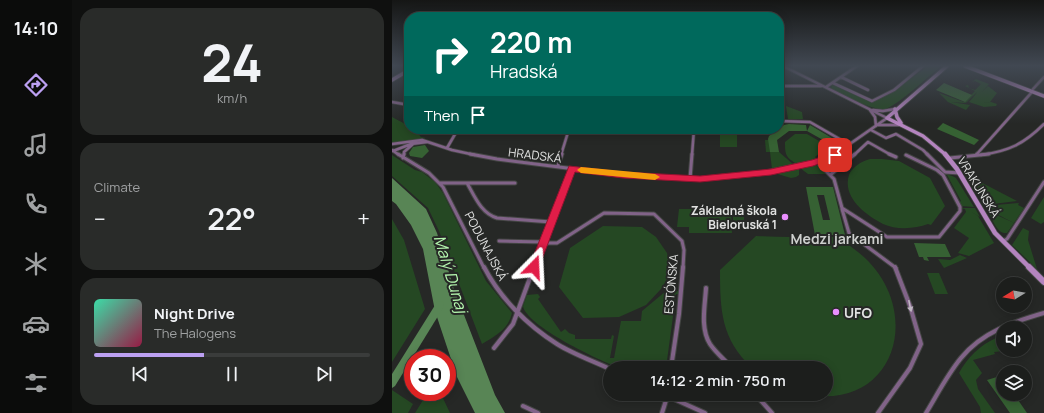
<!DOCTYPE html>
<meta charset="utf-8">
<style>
body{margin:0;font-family:Manrope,sans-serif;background:#292b29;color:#f1f3f6;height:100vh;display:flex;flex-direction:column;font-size:15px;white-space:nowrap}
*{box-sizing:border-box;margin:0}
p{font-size:13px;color:#a0a2a3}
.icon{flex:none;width:22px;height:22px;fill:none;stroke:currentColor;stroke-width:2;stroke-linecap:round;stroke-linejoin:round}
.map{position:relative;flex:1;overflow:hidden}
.side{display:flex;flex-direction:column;gap:8px;padding:8px;background:#0f100f;width:320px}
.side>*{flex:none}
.banner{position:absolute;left:12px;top:12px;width:380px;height:122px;border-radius:16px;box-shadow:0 2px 10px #0003,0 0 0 1px #3a3c3b;background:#00695c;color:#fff;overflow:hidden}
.needle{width:26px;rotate:259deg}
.buttons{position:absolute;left:604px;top:277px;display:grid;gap:8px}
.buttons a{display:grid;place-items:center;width:36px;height:36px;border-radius:50%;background:#1c1e1c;box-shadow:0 2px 10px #0003,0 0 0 1px #3a3c3b;font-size:20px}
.speed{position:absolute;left:12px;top:349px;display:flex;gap:8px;font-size:20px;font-weight:700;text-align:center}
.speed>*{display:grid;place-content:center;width:52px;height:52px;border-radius:50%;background:#1c1e1c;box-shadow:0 2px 10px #0003,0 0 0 1px #3a3c3b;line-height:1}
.speed .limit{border:6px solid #d22;background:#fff;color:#111}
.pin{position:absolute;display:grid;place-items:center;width:34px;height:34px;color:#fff;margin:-17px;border-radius:8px;box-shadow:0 2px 6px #0006}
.me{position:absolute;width:44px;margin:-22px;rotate:21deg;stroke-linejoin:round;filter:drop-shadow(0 0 3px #0008)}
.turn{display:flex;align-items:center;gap:14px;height:84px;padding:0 20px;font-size:18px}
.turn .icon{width:52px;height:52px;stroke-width:2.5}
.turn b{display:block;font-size:28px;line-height:34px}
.then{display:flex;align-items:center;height:38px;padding:0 20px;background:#0003;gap:8px;font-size:15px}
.big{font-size:30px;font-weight:600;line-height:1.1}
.side .tile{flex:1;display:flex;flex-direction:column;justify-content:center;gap:6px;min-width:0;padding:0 14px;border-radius:16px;background:#292b29}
.side .dial{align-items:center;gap:0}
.dial b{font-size:52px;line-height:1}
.song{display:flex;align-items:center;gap:12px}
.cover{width:48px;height:48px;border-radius:6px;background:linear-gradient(135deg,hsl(160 70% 55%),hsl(340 70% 35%))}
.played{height:4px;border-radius:2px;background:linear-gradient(90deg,#bca0f2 40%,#3a3c3b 40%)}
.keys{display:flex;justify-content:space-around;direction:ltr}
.heat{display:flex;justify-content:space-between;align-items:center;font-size:22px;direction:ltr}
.trip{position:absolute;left:211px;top:361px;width:230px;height:40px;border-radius:20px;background:#1c1e1c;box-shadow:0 2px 10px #0003,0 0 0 1px #3a3c3b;font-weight:600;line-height:40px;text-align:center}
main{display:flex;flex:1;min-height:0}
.tab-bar{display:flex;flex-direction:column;width:72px;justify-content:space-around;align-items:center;background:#0b0c0b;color:#a0a2a3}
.tab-bar .icon{width:28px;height:28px}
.tab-bar .current{color:#bca0f2}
.tab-bar b{font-size:18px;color:#f1f3f6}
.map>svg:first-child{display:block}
.green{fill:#254823}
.water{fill:#588555}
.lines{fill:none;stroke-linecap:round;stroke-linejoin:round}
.river{fill:#588555;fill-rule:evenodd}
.building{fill:#366133;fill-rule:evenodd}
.street-far2-casing{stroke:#444644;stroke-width:4}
.street-far1-casing{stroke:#444644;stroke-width:5}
.street-casing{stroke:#444644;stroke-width:6}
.secondary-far2-casing{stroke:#444644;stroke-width:5}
.secondary-far1-casing{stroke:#444644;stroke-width:6}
.secondary-casing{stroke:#444644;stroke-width:8}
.street-far2{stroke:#816388;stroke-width:2.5}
.street-far1{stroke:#816388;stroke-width:3}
.street{stroke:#816388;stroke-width:4}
.secondary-far2{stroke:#b484bf;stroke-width:3.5}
.secondary-far1{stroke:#b484bf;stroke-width:4.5}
.secondary{stroke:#b484bf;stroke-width:6}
.oneway{fill:#bfb6c2}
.route{fill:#e11d48;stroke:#92132f}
.slow{fill:#f59e0b}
.poi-dot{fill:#e98efe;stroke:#262826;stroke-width:1.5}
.labels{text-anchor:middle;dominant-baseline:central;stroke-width:4;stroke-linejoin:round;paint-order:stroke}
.street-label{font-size:12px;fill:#e1e2e1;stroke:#262826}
.poi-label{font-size:12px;font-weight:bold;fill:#e1e2e1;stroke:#262826;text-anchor:end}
.quarter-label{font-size:14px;font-weight:bold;fill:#cdcfcd;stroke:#262826}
.near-poi-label{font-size:14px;font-weight:bold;fill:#e1e2e1;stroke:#262826;text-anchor:start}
.near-water-label{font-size:16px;font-style:italic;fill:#b5f8af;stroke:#262826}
</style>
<main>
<nav class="tab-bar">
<b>14:10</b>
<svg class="icon current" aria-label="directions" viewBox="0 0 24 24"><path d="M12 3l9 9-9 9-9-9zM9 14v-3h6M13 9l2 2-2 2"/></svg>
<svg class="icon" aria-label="music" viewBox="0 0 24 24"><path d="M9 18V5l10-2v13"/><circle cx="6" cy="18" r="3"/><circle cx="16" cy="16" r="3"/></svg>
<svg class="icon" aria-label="phone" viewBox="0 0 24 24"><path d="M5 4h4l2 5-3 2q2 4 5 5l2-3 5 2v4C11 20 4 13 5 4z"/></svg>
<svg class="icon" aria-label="climate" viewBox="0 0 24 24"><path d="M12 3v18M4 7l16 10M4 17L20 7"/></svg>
<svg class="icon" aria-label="car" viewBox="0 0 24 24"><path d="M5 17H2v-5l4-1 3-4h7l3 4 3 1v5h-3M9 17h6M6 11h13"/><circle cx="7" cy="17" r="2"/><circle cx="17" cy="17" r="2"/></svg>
<svg class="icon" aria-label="filters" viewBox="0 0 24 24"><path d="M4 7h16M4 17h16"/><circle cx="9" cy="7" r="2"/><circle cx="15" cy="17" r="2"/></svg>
</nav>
<section class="side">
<div class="tile dial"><b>24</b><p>km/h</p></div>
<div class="tile"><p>Climate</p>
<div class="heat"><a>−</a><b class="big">22°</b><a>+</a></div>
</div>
<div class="tile">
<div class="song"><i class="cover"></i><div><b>Night Drive</b><p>The Halogens</p></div></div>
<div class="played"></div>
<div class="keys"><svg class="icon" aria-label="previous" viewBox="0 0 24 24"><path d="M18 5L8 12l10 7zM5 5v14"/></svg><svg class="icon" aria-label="pause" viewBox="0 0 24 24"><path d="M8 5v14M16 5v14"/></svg><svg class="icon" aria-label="next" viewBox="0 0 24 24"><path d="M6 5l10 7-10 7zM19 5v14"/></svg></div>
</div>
</section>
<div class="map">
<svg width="652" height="413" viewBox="0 0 652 413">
<rect width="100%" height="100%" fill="#262826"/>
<path class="green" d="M533 66H549C537 76 505 106 493 109 482 111 448 94 439 88L440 85 444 86 479 101 503 90 532 69Z
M584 79 597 84 590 92 596 86 605 93 598 102 590 103 599 102 605 104 604 106 592 107 577 102 583 95 591 98 583 95 585 92 575 102 573 103 559 102 578 105 574 110 556 102 547 93 572 102 583 91 573 86 576 85 577 88 583 90 589 84 583 81 580 82Z
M394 106 410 112 411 119H396Z
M0 117 17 126V129H22L29 137 34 138 0 143Z
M328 129H345V147H328Z
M403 134H415L427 141 430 151 423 157 426 160 406 165C394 157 393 156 393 142Z
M373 140H377L387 152 402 165 380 169 378 152H374Z
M454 152 456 153 440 168 442 170 440 171 432 166V162Z
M0 155 23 170 30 172 43 182 51 193 94 281 120 313C116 330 104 335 90 344L47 231 36 208 0 176Z
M478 159H490L507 161 538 178 553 206 539 225 536 224C523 229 504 230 491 224 473 215 450 197 457 175 460 167 470 161 478 159Z
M424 165 435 174H416L408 168Z
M407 168V175L404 177 399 178 382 173Z
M549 170C553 176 559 174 564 178L582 207 569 206 566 202 569 201 555 175H552L547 171Z
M573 174 625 201 593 205Z
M652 197V222L649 224 639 218Z
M627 203 626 205 632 208 622 223 595 209 593 206Z
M569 208H583L588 217 578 211 586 216 602 243 577 256 566 253 577 238 562 228 574 212 573 209Z
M287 209H339L340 233H297V227H285Z
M596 211 622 223 615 233C604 234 601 219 596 211Z
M341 213H352V229H341Z
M0 219 12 240 33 309 0 362Z
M211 226 250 227 264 237 275 253 277 265 275 279 269 289 254 305 227 317 191 318 167 287 178 248Z
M631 228 637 231 636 240 645 269 620 245Z
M364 236C385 237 405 237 425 237 431 237 441 236 446 238 453 241 460 248 466 252 534 306 506 413 412 394H434V368H360C329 339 328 310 328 270Z
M568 255 575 258 552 268 546 259 558 260Z
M535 273H547L556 294H543Z
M274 291H287V294H284L274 368C262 368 238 371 228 368 208 361 134 326 131 306L135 295 146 294 148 297 146 299 169 332 173 329 177 333 183 335V339H219L220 335 222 336 218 358H222L229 321H249L250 311Z
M604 338 606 346 611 351 602 352 603 354 581 360 590 373 584 380 586 389 603 413H589L588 407 567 373C575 358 588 345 604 338Z
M0 390 21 404 16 413H0Z
M36 392H48L58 413H23Z"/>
<path class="water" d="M0 178 34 209 45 233 62 289 103 395 113 413H83L65 377 43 311 31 249 19 225 4 204 0 201Z"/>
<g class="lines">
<path class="river" d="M48 301 51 302 52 305 51 308 3 386 0 388V374L45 302Z"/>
</g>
<path class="building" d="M552 83 580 95 573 102 544 90Z
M551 123 587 140 582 145 545 129Z
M397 124 414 125 415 131 418 125 440 138 439 140 442 149H433L431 140 415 131H397L385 140 387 152H378L376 139 377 136 392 125Z
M33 145 37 151 30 158 18 156 17 153 21 147Z
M414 187H441L453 235H423ZM425 195H432L438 220H431Z
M522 243 553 244 559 257H535L537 261 532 260 531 257H527Z
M608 376 611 379V394H622L635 413H618L595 380Z"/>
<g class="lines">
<defs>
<path id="street-far2" d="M391 66 495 118 442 155
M449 77 476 90
M441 83 480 101 502 90 531 66
M387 86H429
M434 87 465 66
M641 89 652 77
M0 102 17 105
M478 110 483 117 484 126
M481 110 491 111 503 109
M387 121 418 122 458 145
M486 125H507
M479 130 494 138 504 134 531 150 536 155
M0 144 30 140 60 150 83 155
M55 148 66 129
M0 150 7 155
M1 151 19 144 35 142
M12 155V152L21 144
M169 155 177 129
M300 155 302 129
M462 155 476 142 499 155
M584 155 640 92
M589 155C617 151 632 144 652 124"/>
<path id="street-far1" d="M6 154 37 173 51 187 92 268
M78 154 105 159 222 174 308 179 374 172 431 160 444 154
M497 154 504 157
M535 154 553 172 568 173
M584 155 585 154
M11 158 12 154
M558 158 597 154
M425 162 442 179 450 208 495 237H547L568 211V207L551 175 545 170 514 155
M166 166 170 154
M438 175 463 154
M298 179 300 154
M48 183H123
M75 183C83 197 89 213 105 218L159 222
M450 209 457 233 504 268
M107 241 152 242
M611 241 615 239 652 182
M151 243H165L212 213 262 214 290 241 292 250 291 268
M142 268 180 169"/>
<path id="street" d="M92 267C108 298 135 325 165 344 181 354 201 361 218 369
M314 288C313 306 308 328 318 344 324 353 333 360 340 368
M102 348 121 324 142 267
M279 368 287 314 291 267
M271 394 313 413
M363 394 380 413
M131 406 146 413
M270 413 276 394
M486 413 518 368 529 344 518 306 503 267
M534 413C545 395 555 375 569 358 590 332 621 322 652 313"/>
<path id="secondary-far2" d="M573 66 652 96
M0 80 17 70
M503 109 505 117 509 123
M554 155 531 136 495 118 555 66"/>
<path id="secondary-far1" d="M553 154 565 169 603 233 638 268"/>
<path id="secondary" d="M637 267 652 282"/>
</defs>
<use href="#street-far2" class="street-far2-casing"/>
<use href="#street-far1" class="street-far1-casing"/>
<use href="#street" class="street-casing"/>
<use href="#secondary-far2" class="secondary-far2-casing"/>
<use href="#secondary-far1" class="secondary-far1-casing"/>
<use href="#secondary" class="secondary-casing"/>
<use href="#street-far2" class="street-far2"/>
<use href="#street-far1" class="street-far1"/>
<use href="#street" class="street"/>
<use href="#secondary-far2" class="secondary-far2"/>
<use href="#secondary-far1" class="secondary-far1"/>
<use href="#secondary" class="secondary"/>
</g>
<defs><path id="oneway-solid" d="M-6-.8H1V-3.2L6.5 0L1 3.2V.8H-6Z"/></defs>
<use class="oneway" href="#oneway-solid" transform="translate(518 306) rotate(78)"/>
<linearGradient id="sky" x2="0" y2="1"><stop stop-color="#151615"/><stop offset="0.53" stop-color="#414852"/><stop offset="1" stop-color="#414852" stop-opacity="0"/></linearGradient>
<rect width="652" height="124" fill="url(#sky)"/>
<path class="route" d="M443 152 446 153V157L421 166 379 175 308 182 231 178 183 172 146 270 142 271 138 270 137 267 177 166 231 172 308 176 379 169 420 160Z"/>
<path class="slow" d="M189 167 263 174 268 177 263 180 189 173 185 170Z"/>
<g class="poi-dot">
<circle cx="393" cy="217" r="4"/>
<circle cx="444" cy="312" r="4"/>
</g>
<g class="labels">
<g class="street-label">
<text transform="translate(143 155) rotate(7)">HRADSKÁ</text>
<text transform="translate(587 187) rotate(58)">VRAKUNSKÁ</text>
<text transform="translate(94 246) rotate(62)">PODUNAJSKÁ</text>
<text transform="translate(279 284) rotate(-85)">ESTÓNSKA</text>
</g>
<g class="poi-label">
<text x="385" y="210">Základná škola<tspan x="385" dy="14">Bieloruská 1</tspan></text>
</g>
<g class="quarter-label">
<text x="445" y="238">Medzi jarkami</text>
</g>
<g class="near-poi-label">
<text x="452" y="312">UFO</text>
</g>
<g class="near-water-label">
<text transform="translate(59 274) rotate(73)">Malý Dunaj</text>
</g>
</g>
</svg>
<div class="buttons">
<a><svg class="needle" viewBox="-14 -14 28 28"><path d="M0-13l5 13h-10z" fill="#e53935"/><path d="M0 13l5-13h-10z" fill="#a0a2a3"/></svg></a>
<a><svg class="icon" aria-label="sound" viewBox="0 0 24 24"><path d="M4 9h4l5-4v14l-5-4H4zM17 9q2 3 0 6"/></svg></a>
<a><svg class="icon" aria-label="layers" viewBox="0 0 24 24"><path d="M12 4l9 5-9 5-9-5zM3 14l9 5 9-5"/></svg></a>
</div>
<div class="speed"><div class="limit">30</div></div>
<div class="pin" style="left:443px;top:155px;background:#d93025"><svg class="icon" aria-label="arrive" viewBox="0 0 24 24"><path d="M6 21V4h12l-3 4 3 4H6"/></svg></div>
<svg class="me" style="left:142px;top:267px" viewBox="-20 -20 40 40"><path d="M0-17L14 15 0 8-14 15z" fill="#e11d48" stroke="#fff" stroke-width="4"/></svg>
<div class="trip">14:12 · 2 min · 750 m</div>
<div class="banner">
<div class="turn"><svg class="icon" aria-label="right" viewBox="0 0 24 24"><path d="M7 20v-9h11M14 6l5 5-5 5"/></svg><div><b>220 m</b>Hradská</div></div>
<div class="then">Then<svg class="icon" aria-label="arrive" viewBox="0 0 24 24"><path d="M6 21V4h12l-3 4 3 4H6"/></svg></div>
</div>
</div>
</main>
